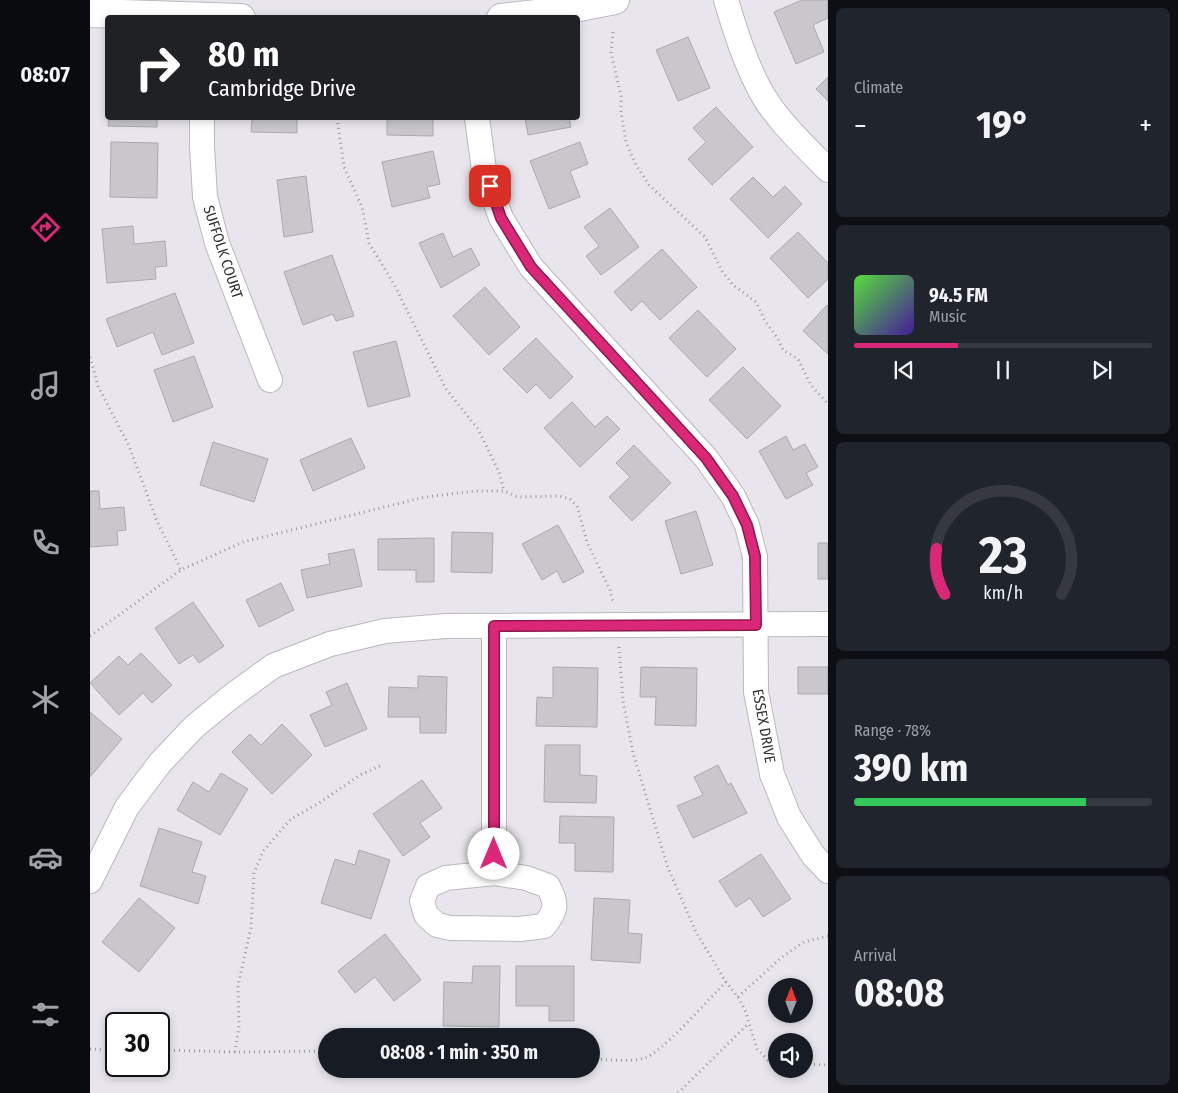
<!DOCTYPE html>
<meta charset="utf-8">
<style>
body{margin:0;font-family:"Fira Sans Condensed",sans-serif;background:#20242c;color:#f1f3f6;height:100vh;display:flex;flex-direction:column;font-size:19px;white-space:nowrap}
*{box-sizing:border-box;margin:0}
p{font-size:16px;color:#9ea1a6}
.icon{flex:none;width:28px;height:28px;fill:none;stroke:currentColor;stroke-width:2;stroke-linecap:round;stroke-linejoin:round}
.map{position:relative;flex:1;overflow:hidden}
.side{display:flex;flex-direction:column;gap:8px;padding:8px;background:#0d0f14;width:350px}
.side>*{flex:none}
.hud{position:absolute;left:15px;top:15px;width:475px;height:105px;border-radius:5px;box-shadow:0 2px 8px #0003;background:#202124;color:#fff;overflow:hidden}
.needle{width:32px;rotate:1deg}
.controls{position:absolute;left:678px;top:978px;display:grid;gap:10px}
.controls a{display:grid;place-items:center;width:45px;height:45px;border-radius:50%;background:#171b24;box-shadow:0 2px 8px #0003;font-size:25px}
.speed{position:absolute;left:15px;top:1012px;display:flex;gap:10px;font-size:25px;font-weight:700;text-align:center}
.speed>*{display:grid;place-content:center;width:65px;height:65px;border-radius:50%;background:#171b24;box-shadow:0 2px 8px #0003;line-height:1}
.speed .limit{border:2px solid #111;border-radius:8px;background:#fff;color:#111}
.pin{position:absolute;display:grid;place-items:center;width:42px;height:42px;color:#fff;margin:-21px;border-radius:10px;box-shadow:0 2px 8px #0006}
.me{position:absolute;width:55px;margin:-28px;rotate:0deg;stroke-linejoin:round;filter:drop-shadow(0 0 4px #0008)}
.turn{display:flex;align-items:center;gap:18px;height:105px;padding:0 20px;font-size:22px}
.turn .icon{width:65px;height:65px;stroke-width:2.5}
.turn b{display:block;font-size:35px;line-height:42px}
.big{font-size:38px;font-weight:700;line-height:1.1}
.side .card{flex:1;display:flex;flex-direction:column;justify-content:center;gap:8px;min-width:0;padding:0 18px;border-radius:8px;background:#20242c}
.side .dial{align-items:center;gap:0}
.dial svg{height:130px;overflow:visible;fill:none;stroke:#363941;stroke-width:7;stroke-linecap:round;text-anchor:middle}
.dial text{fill:#f1f3f6;stroke:none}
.song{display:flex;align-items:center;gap:15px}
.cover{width:60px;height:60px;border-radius:8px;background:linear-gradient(135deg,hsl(110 70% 55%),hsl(260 70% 35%))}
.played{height:5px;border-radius:2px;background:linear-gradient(90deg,#db2777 35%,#363941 35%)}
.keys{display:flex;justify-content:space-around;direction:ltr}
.heat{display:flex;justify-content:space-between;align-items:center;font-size:28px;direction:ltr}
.charge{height:8px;border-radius:4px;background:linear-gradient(90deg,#34c759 78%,#363941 0)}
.trip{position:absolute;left:228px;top:1028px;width:282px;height:50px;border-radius:25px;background:#171b24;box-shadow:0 2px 8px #0003;font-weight:700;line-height:50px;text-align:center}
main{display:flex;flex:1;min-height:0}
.dock{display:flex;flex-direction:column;width:90px;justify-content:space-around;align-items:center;background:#090b0e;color:#9ea1a6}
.dock .icon{width:35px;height:35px}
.dock .on{color:#db2777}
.dock b{font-size:22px;color:#f1f3f6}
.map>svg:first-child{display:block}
.building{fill:#c9c7cc;stroke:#aba9ae}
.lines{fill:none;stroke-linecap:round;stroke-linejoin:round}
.street-casing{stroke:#bab8be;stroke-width:26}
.secondary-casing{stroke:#bab8be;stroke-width:30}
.path{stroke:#9c9a9e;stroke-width:3;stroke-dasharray:1 4;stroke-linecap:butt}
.street{stroke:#fff;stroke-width:24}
.secondary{stroke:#fff;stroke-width:28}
.route-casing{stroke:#8e194d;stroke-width:12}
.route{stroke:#db2777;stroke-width:9}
.labels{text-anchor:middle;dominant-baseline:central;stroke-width:4.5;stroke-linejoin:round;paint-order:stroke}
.street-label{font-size:15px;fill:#313032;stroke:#fff}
</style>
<main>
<nav class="dock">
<b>08:07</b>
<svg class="icon on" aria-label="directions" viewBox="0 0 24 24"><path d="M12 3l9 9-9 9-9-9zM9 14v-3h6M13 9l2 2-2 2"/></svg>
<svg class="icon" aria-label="music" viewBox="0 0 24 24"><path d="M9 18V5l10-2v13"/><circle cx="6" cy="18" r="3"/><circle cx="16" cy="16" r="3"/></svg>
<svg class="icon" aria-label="phone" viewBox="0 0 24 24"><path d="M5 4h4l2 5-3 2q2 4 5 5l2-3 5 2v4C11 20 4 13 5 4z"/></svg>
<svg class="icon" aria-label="climate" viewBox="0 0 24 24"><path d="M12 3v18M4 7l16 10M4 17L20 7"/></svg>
<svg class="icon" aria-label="car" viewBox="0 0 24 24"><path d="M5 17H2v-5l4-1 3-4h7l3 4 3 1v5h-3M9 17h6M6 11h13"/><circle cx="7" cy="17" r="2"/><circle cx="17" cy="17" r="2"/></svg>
<svg class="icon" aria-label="filters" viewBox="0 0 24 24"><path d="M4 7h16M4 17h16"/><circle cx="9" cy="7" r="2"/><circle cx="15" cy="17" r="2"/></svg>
</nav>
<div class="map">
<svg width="738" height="1093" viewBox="0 0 738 1093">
<rect width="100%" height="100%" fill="#e8e6ec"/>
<path class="building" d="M712 0H738V18L723 25 734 52 706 64 684 12Z
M598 37 620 88 588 101 566 50Z
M738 77V101L726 89Z
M626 107 663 147 622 185 598 159 616 142 603 128Z
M19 118H67V127L18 126Z
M162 118H207V133L161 132Z
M297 118H343V136L297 135Z
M435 118H479L481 127 438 135Z
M21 142 68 143 67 198 20 197Z
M490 142 498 164 480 171 490 197 459 209 440 161Z
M343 151 350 184 337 187 340 198 302 207 292 162Z
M216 176 223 232 194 237 187 180Z
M663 177 683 197 695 186 712 204 678 238 640 199Z
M520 208 549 247 511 275 496 256 509 246 494 227Z
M43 226 44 244 75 241 77 266 65 267 66 279 17 283 12 229Z
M708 232 738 263V279L718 298 680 258Z
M353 233 363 257 381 248 390 265 351 288 329 243Z
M572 249 607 287 570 320 552 301 541 311 524 292Z
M242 255 264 316 246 321 243 314 213 325 194 272Z
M395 287 430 327 399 355 363 316Z
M85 293 104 343 72 355 63 332 27 347 16 319Z
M737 305 738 306V354L713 331Z
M608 310 646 349 617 377 579 338Z
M446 338 483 377 460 399 446 384 437 393 413 369Z
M306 341 320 396 278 407 263 352Z
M104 356 123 407 83 422 64 370Z
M653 367 691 406 657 439 619 400Z
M482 402 505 427 517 416 530 429 490 467 454 428Z
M696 436 703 450 715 444 728 467 716 473 723 485 696 499 669 451Z
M261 438 275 468 223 491 210 460Z
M123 442 178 459 164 502 110 485Z
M544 445 581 483 542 521 519 497 540 477 526 463Z
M0 491H9L10 509 34 507 36 530 27 531 28 545 0 547Z
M606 511 623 565 591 574 575 521Z
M468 525 494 572 473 583 467 571 452 580 432 544Z
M362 532 403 533 402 573 361 572Z
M344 538V582H326V570H288V539Z
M728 543H738V579H728Z
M264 549 272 586 217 598 211 570 240 564 238 554Z
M191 583 204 610 169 627 156 600Z
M103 602 134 646 109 663 103 655 89 664 65 628Z
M51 653 82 685 62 703 53 693 29 715 0 683 29 656 38 665Z
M463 667 508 668 507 727 446 726 447 697 463 698Z
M551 667 607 668 606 726 565 725 566 697H550Z
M708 667H738V694H708Z
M328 676 357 677 356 733H330V717H298L299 687 328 688Z
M257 683 277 729 235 747 220 715 242 705 236 692Z
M0 712 32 739 0 777Z
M192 724 222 755 182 794 142 752 160 734 171 745Z
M455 745H490V775L507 776 506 803 454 802Z
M628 765 638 785 641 783 657 813 603 838 587 806 613 795 604 777Z
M131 773 158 789 130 835 87 810 103 782 119 792Z
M332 780 352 808 330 823 340 837 313 856 283 814Z
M470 816 524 817 523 872 485 871V843H469Z
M69 828 112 842 102 872 116 876 108 904 50 886Z
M269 850 300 860 281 919 231 903 245 859 265 865Z
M671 854 701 899 673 917 660 898 646 907 629 881Z
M49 898 85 928 49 972 12 942Z
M504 898 540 900 538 933 552 934 550 963 501 960Z
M295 934 331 980 304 1001 285 977 265 993 248 971Z
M383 966H410L409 1027 353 1026 354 982 382 983Z
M426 966H484V1021H459V1006H426Z"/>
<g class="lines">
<defs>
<path id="street" d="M636 0C645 30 655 62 670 90 686 120 715 146 738 170
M112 118V146L115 197 127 243 180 380
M387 118 394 170 411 218 441 267 616 458 643 496 657 525 665 557 666 692 682 774 699 817 723 855 738 871
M404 873 356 878 338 886 332 901 336 915 347 925 361 928 430 929 454 926C466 911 468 904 458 886L436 878 404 873V626
M0 881 37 807 70 763 104 727 138 699 183 666 240 644 295 631 356 626 738 624"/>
<path id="secondary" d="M0 13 151 18
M411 18 464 12 525 0"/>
</defs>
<use href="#street" class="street-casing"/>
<use href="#secondary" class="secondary-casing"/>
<path class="path" d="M523 32 521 53 531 96V112L536 142 546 165 559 185 615 237 632 271 643 285 666 302 675 321 688 339 693 350 708 359 721 385 738 404
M247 118 254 167 272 207 279 243 305 286 356 389 388 429 409 472 414 491
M0 357 8 386 39 446 67 521 91 570
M0 636 91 570 153 542 335 497 386 491H414L428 497 469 496 480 499 487 506 497 542 520 590 523 603
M529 647 533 701 543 753 578 868 606 932 636 982 648 997 655 1010 667 1049 678 1060 686 1062
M648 997 692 957 714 942 738 936
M0 1049 26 1050
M69 1050 145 1052 236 1051
M145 1052 149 1026 148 986 161 927 164 873 173 851 201 819 229 803 270 775 292 765
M501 1059C518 1059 539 1063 555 1058 569 1055 622 996 636 982
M714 1064 738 1065
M588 1093 658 1024"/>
<use href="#street" class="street"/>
<use href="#secondary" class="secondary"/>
</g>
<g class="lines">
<defs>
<path id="route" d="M400 186 411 218 441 267 616 458 643 496 657 525 665 556 666 625 404 626V854"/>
</defs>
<use href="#route" class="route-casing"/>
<use href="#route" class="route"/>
</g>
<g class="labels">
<g class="street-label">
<text transform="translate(133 252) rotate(72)">SUFFOLK COURT</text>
<text transform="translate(674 726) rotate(80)">ESSEX DRIVE</text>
</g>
</g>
</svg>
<div class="controls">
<a><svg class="needle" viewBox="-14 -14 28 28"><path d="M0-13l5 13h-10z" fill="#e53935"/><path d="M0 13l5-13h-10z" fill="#9ea1a6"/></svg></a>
<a><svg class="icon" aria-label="sound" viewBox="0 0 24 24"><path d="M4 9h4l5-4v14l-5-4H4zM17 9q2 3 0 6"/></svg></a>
</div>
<div class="speed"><div class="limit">30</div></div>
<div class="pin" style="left:400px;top:186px;background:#d93025"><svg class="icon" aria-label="arrive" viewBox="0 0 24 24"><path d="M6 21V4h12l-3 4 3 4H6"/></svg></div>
<svg class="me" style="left:404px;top:854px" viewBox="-20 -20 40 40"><circle r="19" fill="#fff"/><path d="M0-13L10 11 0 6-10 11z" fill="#db2777"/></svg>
<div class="trip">08:08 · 1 min · 350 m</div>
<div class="hud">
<div class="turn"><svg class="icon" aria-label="right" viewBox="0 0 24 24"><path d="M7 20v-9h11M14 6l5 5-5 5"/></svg><div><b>80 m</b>Cambridge Drive</div></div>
</div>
</div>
<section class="side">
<div class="card"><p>Climate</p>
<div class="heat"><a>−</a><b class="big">19°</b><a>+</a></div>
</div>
<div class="card">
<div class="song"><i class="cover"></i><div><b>94.5 FM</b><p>Music</p></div></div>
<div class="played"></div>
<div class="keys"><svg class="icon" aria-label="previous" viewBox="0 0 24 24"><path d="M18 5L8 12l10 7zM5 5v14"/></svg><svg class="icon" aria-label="pause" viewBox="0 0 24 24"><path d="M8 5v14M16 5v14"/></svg><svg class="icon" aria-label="next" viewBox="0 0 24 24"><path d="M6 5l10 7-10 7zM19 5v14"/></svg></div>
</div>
<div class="card dial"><svg viewBox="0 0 100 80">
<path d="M14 69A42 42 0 1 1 86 69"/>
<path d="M14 69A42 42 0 0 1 9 41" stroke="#db2777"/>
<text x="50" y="56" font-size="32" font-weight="700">23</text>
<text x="50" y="72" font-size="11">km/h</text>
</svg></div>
<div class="card"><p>Range · 78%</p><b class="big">390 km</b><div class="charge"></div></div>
<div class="card"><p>Arrival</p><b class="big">08:08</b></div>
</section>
</main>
